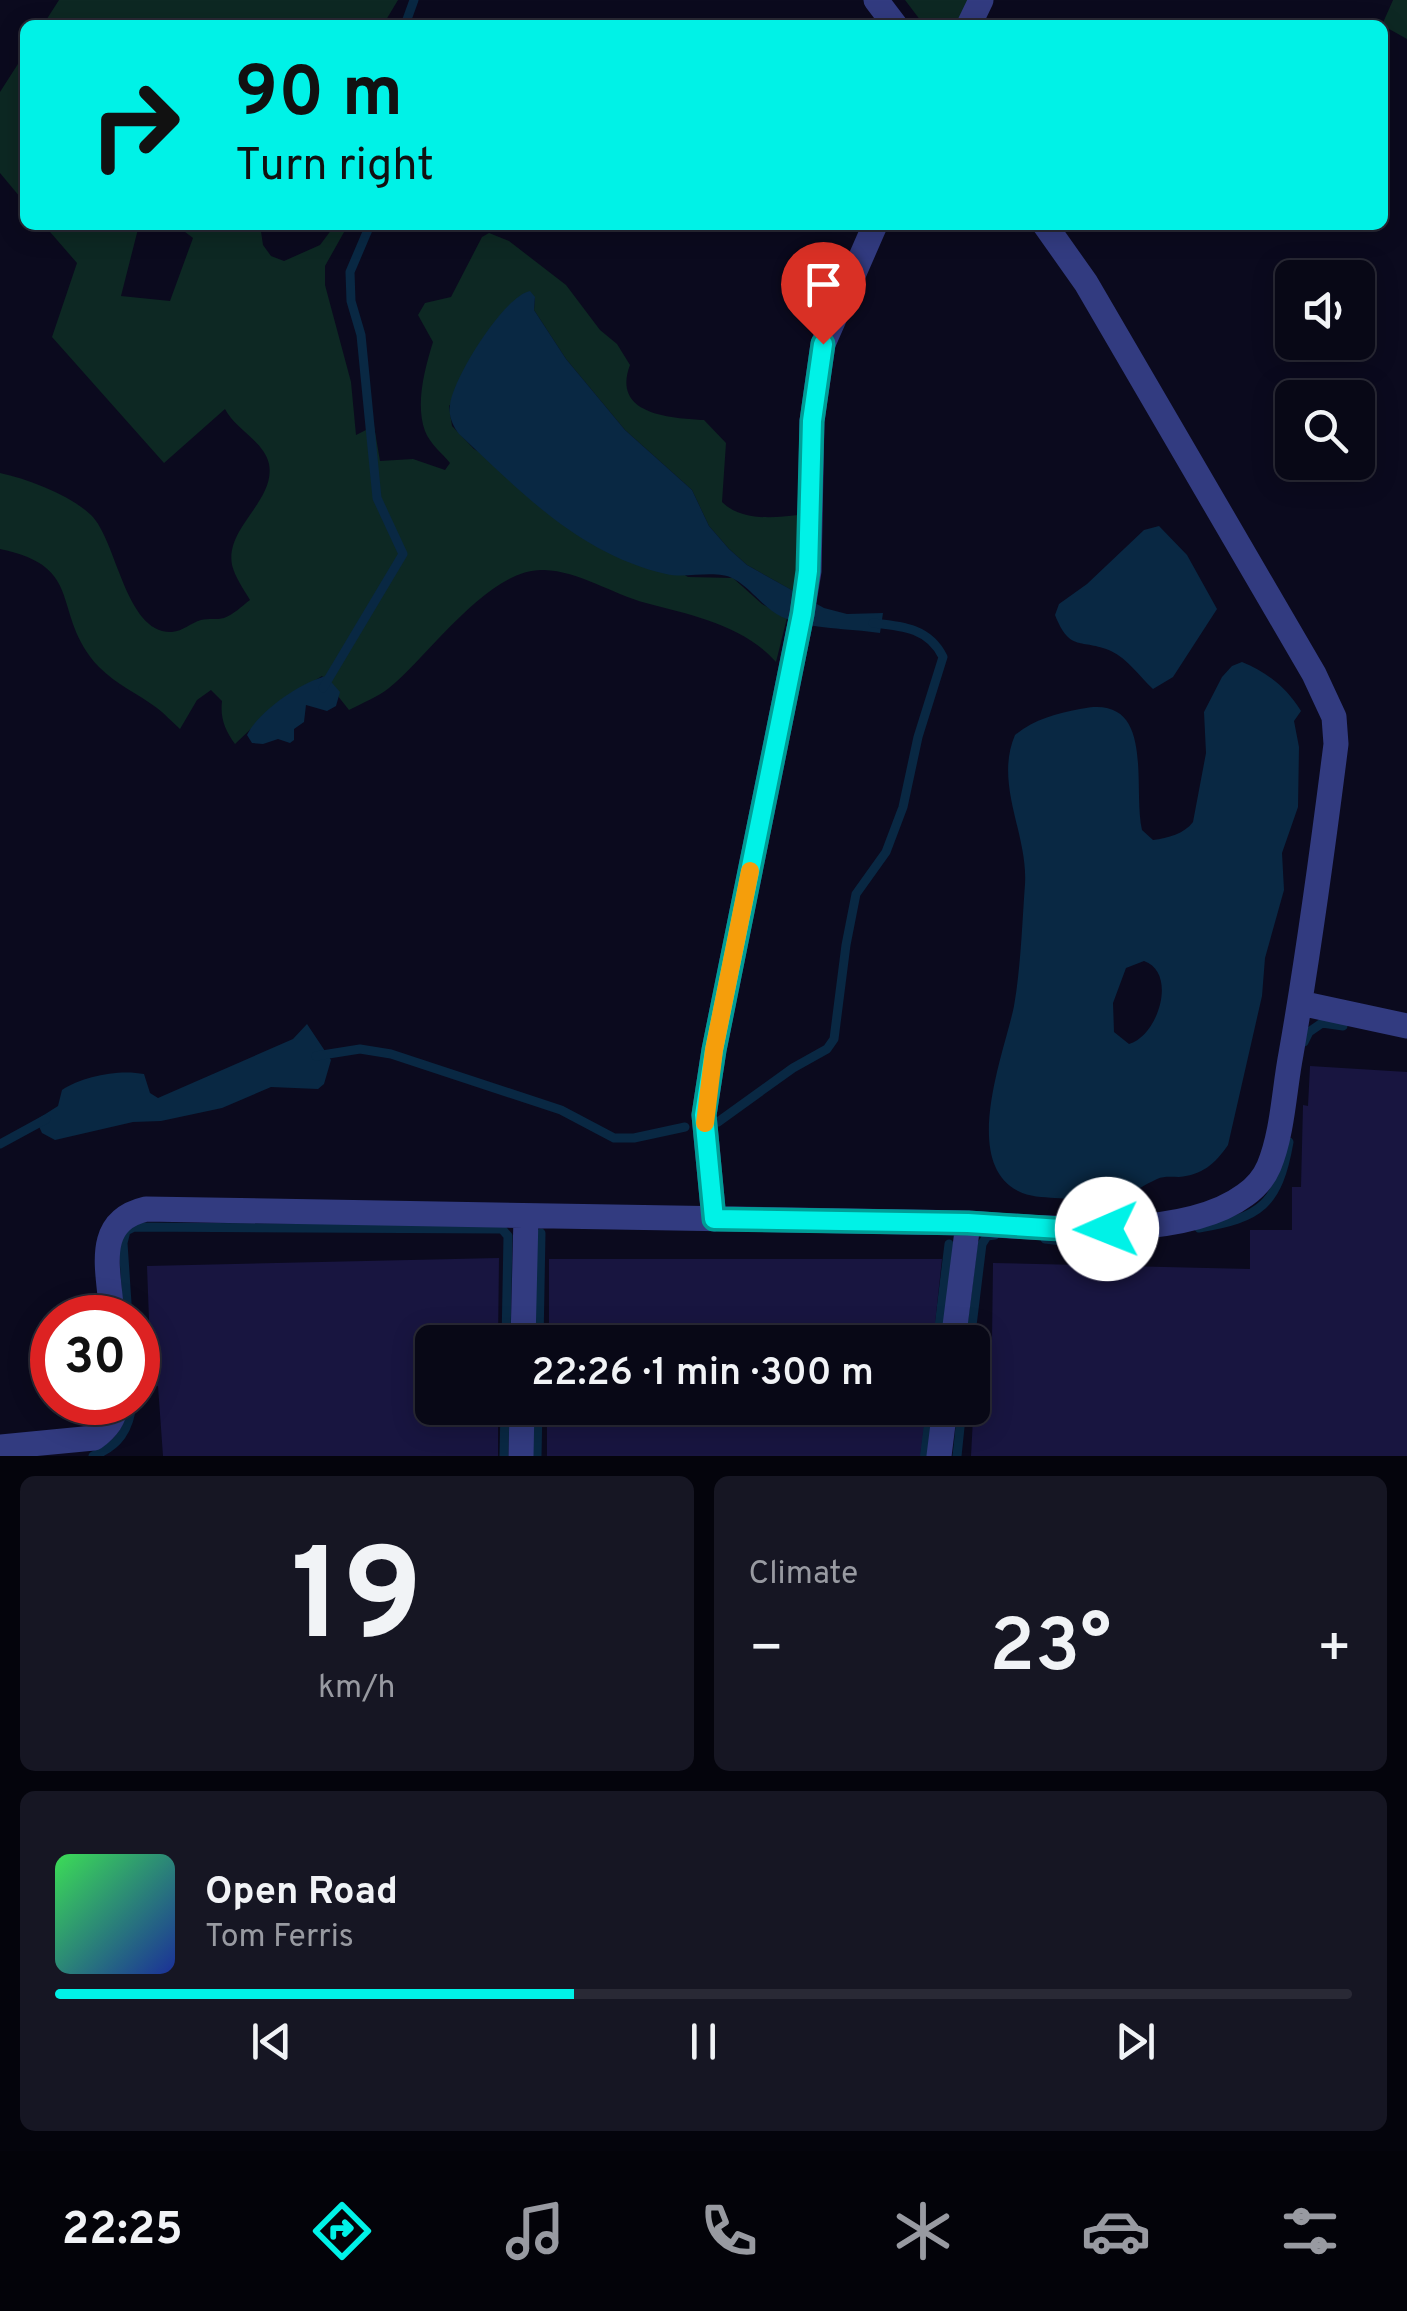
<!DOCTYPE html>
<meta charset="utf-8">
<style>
body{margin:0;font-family:Overpass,sans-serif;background:#161623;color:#f1f3f6;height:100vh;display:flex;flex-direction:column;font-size:38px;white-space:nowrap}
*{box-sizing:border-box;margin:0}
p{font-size:32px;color:#989aa1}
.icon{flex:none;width:55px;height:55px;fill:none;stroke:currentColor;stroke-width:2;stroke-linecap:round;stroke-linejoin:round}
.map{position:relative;height:1456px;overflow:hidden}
.details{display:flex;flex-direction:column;gap:20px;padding:20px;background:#04040c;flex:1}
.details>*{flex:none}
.banner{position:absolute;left:20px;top:20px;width:1368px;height:210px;border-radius:15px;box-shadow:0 5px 25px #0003,0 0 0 2px #292935;background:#00f2e7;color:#111;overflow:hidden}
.tools{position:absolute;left:1275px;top:260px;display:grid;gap:20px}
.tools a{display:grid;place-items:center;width:100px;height:100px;border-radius:15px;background:#080816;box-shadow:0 5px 25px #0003,0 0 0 2px #292935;font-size:50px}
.speed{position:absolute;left:30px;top:1295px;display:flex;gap:20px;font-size:50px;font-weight:700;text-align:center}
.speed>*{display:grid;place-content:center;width:130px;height:130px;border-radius:50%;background:#080816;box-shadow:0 5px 25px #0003,0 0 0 2px #292935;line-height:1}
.speed .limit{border:15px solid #d22;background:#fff;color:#111}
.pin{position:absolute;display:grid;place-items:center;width:85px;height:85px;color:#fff;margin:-102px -42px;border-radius:50% 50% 50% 0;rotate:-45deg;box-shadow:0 0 10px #0007}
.pin .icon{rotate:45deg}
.me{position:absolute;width:110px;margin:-55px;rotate:269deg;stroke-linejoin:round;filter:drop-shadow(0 0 8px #0008)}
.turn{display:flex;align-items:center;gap:35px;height:210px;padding:0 50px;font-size:45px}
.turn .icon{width:130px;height:130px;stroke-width:2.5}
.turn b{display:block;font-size:70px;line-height:85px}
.big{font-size:75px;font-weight:600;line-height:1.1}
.details .card{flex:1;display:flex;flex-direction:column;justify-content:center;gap:15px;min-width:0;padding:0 35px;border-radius:15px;background:#161623}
.details .dial{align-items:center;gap:0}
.dial b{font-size:130px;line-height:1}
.song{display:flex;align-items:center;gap:30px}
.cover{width:120px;height:120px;border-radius:15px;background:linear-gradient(135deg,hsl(130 70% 55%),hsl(230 70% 35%))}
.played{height:10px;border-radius:5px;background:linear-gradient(90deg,#00f2e7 40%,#292935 40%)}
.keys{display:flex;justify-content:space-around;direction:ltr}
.heat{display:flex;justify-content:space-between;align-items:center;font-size:55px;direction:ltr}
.details .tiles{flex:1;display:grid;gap:20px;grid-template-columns:1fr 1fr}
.card:last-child{grid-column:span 2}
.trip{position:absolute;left:415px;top:1325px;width:575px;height:100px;border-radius:15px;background:#080816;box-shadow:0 5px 25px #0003,0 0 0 2px #292935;font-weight:600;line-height:100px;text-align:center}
.menu{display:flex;height:160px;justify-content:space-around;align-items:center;background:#030309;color:#989aa1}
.menu .icon{width:70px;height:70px}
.menu .active{color:#00f2e7}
.menu b{font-size:45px;color:#f1f3f6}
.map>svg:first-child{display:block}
.green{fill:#0d2823}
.water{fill:#092843;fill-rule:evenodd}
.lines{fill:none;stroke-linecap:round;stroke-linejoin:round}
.stream{stroke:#092843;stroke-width:9}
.building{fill:#181540}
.minor{stroke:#323b80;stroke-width:25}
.route-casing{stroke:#009d96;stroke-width:25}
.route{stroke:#00f2e7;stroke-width:18}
.slow{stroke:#f59e0b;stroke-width:18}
</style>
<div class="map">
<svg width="1407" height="1456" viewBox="0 0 1407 1456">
<rect width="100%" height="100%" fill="#0b0a1e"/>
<path class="green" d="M59 0H398L383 25H43Z
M905 0H968L958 25H924Z
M1393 0H1407V39L1382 25Z
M25 53V203L0 173V92Z
M44 225H139L121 296 170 301 193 238 176 225H260L263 245 271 256 284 261 320 245 335 225H348L325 266V285L351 382 356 435 374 426 380 461 413 459 445 470 450 463C442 453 430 444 425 431 415 404 425 368 433 342L418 315 425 303 451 297 482 237 489 233 509 241 566 285 600 330 617 344 630 365C611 415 671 418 704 420L726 443 722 502C741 521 773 518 798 515L795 592 747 565 729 549 709 526 692 490 625 430 566 359 534 310 535 297 449 406 452 426 474 449 688 577 733 578 762 604 787 618 776 662C743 625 691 615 646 603 612 594 579 571 544 570 489 567 428 657 389 688 378 697 362 703 349 710L322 676 276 705 235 744C225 730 220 718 222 701L211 690 197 700 180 729C172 722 165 714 157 708 137 693 117 685 99 667 49 613 88 567 0 549V473C28 479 70 495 91 515 117 540 125 634 172 632 183 631 191 623 201 620 208 618 217 620 224 618 233 615 242 606 250 600 244 590 235 577 232 565 225 527 276 501 269 464 264 441 235 429 225 409L164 463 52 337 77 263Z"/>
<path class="water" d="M530 291 535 297 534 310 566 359 625 430 692 490 709 526 729 549 747 565 824 608 847 614 883 613 880 633C848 628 812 630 782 617 763 608 752 589 734 579 716 569 686 579 666 574 579 554 521 492 459 434 453 426 448 415 450 405 453 378 504 296 530 291Z
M1159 526 1187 555 1217 609 1173 677 1153 689C1140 677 1127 658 1111 651 1081 638 1070 653 1055 615L1059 604 1087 584 1144 530Z
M1242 662C1267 672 1287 688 1301 711L1294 721 1299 747 1298 807 1282 853 1284 890 1265 958 1262 996 1228 1145C1215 1164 1202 1175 1179 1177 1171 1177 1164 1176 1157 1179 1144 1185 1129 1195 1116 1199 1099 1203 1073 1199 1055 1198 1043 1197 1029 1197 1018 1191 960 1161 1005 1051 1014 1006 1021 966 1022 925 1025 884 1028 834 994 784 1015 735 1034 719 1056 714 1080 709 1157 692 1132 786 1142 830L1153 840C1168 838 1184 834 1193 822L1206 753 1204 712 1222 677 1232 666ZM1144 961C1178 973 1158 1036 1129 1044L1114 1032 1113 1003 1126 968Z
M326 676 340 692 336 706 327 711 306 705 304 722 294 729V740L290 743 278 739 263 744 252 743 247 735C259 711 300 683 326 676Z
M307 1024 331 1060 324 1084 318 1089 271 1087 222 1108 161 1121 133 1122 55 1140 42 1133 36 1120 58 1106 62 1090C82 1076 120 1069 144 1074L150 1093 158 1098 293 1039Z"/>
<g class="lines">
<path class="stream" d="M405 25 414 0
M323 688 403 554 377 498 361 335 351 301 350 272 370 225
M1304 1042 1309 1032 1322 1023 1343 1026
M316 1056 360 1049 391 1054 561 1110 614 1138H634L685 1127
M718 1122 793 1068 827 1049 834 1039 846 945 856 894 886 852 903 807 918 737 943 657C929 628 902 626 873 623
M0 1144 46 1119
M1199 1228C1260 1218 1278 1205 1289 1142
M1045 1239 1087 1244 1119 1240
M128 1318 123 1243 126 1231 134 1227 502 1229 508 1236 506 1342
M539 1342 541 1233
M937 1342 949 1244
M970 1342 982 1244 987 1236 995 1235
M93 1456C118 1446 130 1430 132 1402
M504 1456 505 1408
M537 1456 538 1408
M924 1456 930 1408
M957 1456 962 1408"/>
</g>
<path class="building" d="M1310 1066 1407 1072V1456H971L975 1380 981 1381V1341H992L993 1263 1250 1269V1230H1292V1187H1301L1303 1105 1308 1106Z
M499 1258 498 1342H432V1408H498V1456H163L158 1386H154L150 1346 147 1266Z
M549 1259H942L933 1342H549Z
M547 1408H926L920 1456H547Z"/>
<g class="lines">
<path class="minor" d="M876 0 895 25
M969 25 981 0
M1300 1003 1407 1026
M714 1219 704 1115 714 1050 802 614 809 571 812 421 823 344 875 225
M112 1318C110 1273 91 1222 146 1209L968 1223C1043 1228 1182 1242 1245 1195 1255 1188 1264 1178 1269 1166 1283 1132 1284 1090 1291 1054 1309 951 1323 847 1336 744L1334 717 1314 674 1086 283 1045 225
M523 1342 526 1216
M953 1342 968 1223
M0 1447 94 1438C108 1428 114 1419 117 1402
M521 1456 522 1408
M939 1456 945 1408"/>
</g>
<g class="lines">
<defs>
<path id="route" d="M823 344 812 421 808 571 802 614 714 1050 704 1115 714 1219 968 1223 1076 1230 1107 1229"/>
</defs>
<use href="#route" class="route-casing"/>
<use href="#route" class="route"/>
<path class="slow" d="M705 1123 714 1050 750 871"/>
</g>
</svg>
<div class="tools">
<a><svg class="icon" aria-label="sound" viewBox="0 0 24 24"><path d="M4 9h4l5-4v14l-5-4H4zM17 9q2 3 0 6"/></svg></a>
<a><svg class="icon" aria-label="search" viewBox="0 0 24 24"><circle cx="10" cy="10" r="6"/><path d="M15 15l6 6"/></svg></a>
</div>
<div class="speed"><div class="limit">30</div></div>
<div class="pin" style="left:823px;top:344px;background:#d93025"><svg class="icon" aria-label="arrive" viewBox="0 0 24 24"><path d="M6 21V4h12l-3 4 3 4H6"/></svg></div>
<svg class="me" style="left:1107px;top:1229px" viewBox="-20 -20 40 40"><circle r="19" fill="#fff"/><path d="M0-13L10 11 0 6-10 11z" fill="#00f2e7"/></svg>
<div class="trip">22:26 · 1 min · 300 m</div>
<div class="banner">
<div class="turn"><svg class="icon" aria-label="right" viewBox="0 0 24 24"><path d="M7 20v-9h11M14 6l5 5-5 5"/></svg><div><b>90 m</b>Turn right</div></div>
</div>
</div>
<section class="details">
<div class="tiles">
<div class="card dial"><b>19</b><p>km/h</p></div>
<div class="card"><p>Climate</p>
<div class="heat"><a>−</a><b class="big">23°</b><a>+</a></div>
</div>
<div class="card">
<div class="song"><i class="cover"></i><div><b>Open Road</b><p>Tom Ferris</p></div></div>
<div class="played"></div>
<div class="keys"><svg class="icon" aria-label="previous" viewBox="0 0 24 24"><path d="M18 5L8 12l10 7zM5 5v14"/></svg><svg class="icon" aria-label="pause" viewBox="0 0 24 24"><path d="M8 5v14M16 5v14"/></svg><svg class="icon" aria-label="next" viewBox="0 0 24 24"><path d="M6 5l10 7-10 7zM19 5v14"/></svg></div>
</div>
</div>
</section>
<nav class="menu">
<b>22:25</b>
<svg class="icon active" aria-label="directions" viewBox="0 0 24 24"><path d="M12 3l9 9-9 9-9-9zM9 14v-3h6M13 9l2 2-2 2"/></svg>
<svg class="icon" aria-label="music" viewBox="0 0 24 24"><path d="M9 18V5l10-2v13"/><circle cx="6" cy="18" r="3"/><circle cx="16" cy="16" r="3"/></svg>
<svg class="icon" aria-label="phone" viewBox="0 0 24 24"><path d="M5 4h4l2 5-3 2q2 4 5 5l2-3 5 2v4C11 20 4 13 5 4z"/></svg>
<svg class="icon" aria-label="climate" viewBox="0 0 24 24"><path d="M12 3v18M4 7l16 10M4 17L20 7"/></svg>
<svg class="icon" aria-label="car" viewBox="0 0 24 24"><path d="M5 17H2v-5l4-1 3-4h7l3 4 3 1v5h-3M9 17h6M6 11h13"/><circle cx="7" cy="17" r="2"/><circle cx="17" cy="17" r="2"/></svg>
<svg class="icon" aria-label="filters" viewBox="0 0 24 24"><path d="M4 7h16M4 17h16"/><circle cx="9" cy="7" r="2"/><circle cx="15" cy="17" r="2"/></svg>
</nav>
